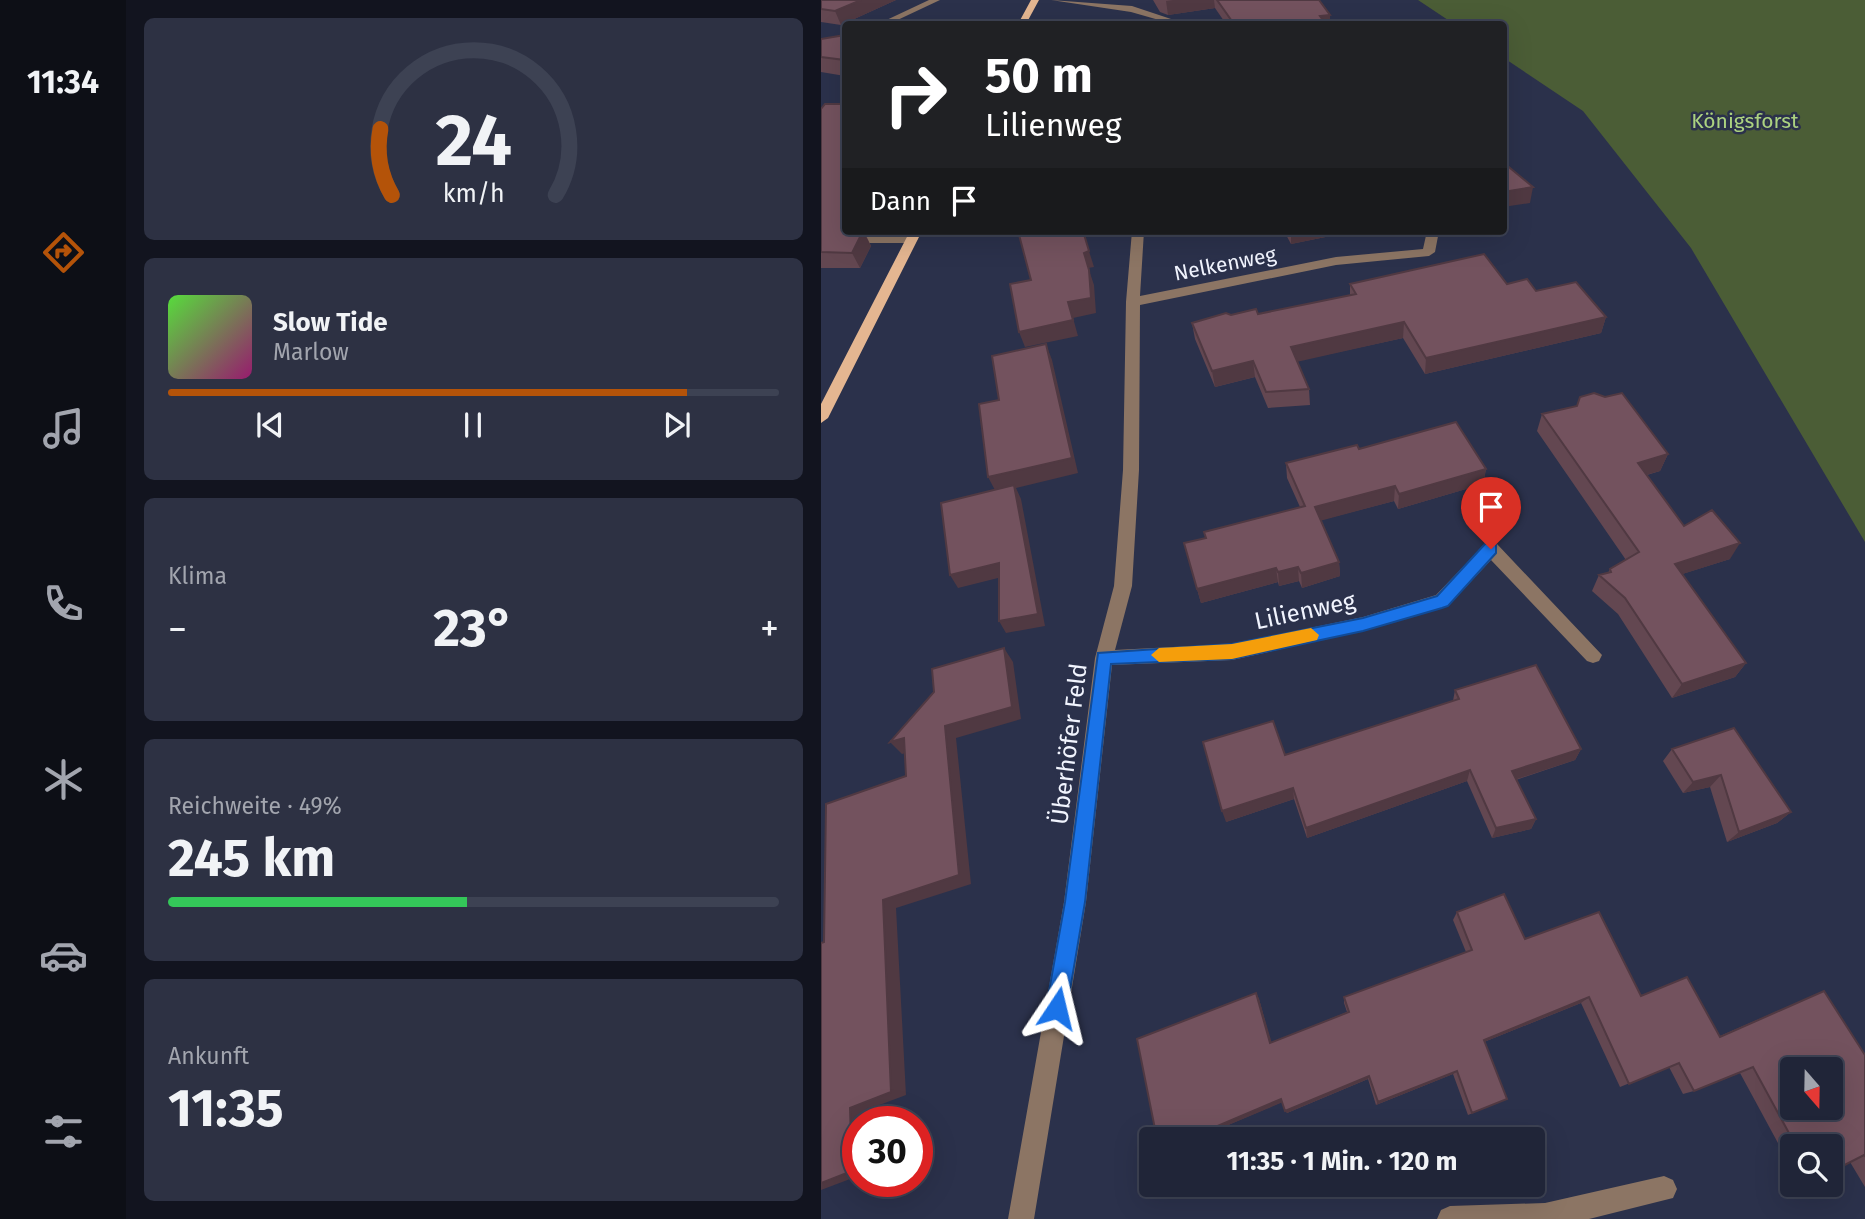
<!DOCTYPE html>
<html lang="de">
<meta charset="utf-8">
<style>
body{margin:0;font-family:"Fira Sans",sans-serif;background:#2d3143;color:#f1f3f6;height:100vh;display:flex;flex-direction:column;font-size:26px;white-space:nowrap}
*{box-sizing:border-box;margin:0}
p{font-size:23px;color:#a2a5ae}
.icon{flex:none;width:38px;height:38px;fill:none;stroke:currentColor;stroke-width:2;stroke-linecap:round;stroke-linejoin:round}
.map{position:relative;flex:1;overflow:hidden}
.side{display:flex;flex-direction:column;gap:18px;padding:18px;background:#12141f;width:695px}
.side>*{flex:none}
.banner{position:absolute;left:21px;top:21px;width:665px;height:214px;border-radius:7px;box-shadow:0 7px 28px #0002,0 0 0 2px #3d4253;background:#202124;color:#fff;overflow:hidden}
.needle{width:46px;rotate:160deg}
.buttons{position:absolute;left:959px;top:1057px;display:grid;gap:14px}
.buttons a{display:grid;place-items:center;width:63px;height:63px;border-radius:7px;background:#202538;box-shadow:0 7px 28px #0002,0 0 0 2px #3d4253;font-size:35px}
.speed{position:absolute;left:21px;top:1106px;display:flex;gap:14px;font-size:35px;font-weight:700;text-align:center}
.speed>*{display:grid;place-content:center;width:91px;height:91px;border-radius:50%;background:#202538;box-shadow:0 7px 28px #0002,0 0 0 2px #3d4253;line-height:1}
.speed .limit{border:10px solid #d22;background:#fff;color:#111}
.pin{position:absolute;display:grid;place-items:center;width:60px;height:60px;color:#fff;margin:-72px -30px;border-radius:50% 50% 50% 0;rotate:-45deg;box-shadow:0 0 7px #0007}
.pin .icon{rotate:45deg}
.me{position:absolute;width:77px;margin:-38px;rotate:10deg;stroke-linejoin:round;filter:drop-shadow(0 0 5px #0008)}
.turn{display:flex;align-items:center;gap:24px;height:147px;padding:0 28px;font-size:32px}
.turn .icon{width:91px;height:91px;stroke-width:2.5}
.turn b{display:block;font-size:49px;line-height:60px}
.then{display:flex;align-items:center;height:66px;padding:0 28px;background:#0003;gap:14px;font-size:26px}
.big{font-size:52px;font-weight:700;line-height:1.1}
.side .widget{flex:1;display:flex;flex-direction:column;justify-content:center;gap:10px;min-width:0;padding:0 24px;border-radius:10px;background:#2d3143}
.side .dial{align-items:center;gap:0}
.dial svg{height:182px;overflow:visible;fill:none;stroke:#3d4253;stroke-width:7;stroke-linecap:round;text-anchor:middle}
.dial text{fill:#f1f3f6;stroke:none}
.song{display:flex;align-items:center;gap:21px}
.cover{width:84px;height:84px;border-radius:10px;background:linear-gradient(135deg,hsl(110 70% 55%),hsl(320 70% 35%))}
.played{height:7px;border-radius:4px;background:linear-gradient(90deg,#b45309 85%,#3d4253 85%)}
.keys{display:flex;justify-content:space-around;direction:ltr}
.heat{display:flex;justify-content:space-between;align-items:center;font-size:38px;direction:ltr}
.charge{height:10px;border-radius:5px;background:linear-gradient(90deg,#34c759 49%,#3d4253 0)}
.trip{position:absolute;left:318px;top:1127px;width:406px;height:70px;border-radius:7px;background:#202538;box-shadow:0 7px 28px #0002,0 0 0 2px #3d4253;font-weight:700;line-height:70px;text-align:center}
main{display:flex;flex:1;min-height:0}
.tabs{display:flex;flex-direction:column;width:126px;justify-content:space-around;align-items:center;background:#0d0f16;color:#a2a5ae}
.tabs .icon{width:49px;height:49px}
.tabs .on{color:#b45309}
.tabs b{font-size:32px;color:#f1f3f6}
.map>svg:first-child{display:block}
.green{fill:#4b5d36}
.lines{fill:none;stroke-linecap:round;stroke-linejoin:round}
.minor{fill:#8c7564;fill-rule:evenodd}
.major{fill:#e4b691;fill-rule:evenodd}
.wall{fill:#634751}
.shaded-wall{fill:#503942}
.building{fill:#73525e;stroke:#503942;stroke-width:2;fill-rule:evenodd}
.route{fill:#1a73e8;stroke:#114b97;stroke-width:2}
.slow{fill:#f59e0b}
.labels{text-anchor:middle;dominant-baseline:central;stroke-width:5;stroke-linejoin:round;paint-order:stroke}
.far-park-label{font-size:21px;fill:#acd280;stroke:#2b314b}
.far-street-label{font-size:21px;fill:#f1f4fe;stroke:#2b314b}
.street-label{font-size:24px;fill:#f1f4fe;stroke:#2b314b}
</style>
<main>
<nav class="tabs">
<b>11:34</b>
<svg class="icon on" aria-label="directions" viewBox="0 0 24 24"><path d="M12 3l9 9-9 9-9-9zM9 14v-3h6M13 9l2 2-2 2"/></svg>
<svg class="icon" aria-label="music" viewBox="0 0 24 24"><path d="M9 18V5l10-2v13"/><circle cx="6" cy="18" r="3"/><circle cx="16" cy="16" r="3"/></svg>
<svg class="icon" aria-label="phone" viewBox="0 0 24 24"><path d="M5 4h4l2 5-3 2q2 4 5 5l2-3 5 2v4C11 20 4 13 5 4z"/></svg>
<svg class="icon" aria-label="climate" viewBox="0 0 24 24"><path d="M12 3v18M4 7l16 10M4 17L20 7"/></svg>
<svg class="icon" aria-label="car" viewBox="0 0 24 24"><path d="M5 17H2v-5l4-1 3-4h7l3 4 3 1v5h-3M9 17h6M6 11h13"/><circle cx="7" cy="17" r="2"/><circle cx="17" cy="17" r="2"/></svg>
<svg class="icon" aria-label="filters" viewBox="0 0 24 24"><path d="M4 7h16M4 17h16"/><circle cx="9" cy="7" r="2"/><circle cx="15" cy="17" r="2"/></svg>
</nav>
<section class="side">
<div class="widget dial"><svg viewBox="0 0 100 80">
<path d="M14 69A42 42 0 1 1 86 69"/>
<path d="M14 69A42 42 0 0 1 9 40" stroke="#b45309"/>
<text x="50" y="56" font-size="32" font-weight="700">24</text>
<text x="50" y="72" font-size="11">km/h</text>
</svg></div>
<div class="widget">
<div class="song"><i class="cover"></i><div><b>Slow Tide</b><p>Marlow</p></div></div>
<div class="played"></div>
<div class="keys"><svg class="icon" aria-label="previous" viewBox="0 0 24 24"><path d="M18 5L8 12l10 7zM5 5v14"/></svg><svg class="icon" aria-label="pause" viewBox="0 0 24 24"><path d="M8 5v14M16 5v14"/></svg><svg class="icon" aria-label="next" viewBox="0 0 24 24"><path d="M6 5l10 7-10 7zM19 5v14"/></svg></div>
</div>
<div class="widget"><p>Klima</p>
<div class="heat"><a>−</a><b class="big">23°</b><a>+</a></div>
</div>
<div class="widget"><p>Reichweite · 49%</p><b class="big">245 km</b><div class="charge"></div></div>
<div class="widget"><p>Ankunft</p><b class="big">11:35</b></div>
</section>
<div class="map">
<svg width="1045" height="1219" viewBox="0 0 1045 1219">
<rect width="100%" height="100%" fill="#2b314b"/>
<path class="green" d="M597 0H1044V542L870 248 762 111 683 58 682 24H633Z"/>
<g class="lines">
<path class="minor" d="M108 0H119L68 24H57Z
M230 0 311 6 365 24H352L310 12Z
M36 231H48L45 235H91L97 239 91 243H42L32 237Z
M311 231H323L319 296 515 257 602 249 606 231H618L614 252 608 256 515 265 319 305 318 470 311 586 294 650 411 644 542 617 615 595 664 544H676L781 655 778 661 772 663 766 661 670 560 627 606 542 631 411 660 291 665 265 902 213 1219H187L243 902 274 658 293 586 302 470 305 302Z
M843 1176 852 1180 856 1189 852 1198 768 1219H616L620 1210 629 1206 724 1203Z"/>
<path class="major" d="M210 0H218L205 24H197Z
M89 231H101L7 418 0 423V404Z"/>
</g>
<path class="wall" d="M0 0H75L20 25 0 22Z
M332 0H498L509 24H405L394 8 347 15 339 12Z
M24 35V76L0 72V39Z
M0 109 24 231H43L50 246 39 268H0Z
M463 231H529V232L470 244Z
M529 284H686L715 291 785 317 780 333 604 374 582 338 476 361 488 389 489 405 447 408 434 377 394 387 374 339 371 323 410 315 437 314 529 295Z
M756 406 847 454 839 471 826 475 863 526 909 559 861 574 925 663 914 677 851 698 797 614 771 591 778 575 787 573 789 569 805 560 716 431 721 414Z
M538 449 665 469 662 484 577 509 573 501 500 520 518 562 519 576 481 588 478 581 458 586 457 582 380 603 363 543 385 538 383 532 479 507 466 478 465 463Z
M634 690 760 749 754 760 695 780 715 819 710 829 671 838 646 781 486 838 473 799 405 822 464 755 632 701Z
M851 749 970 812 956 823 906 842 889 787 862 793 842 761Z
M636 912 704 939 820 996 899 1036 1003 991 1044 1055V1187L1029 1162 1010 1146H971V1169L919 1073 873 1091 862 1094 848 1067 799 1087 760 1003 663 1042 686 1099 647 1115 632 1074 555 1105 547 1079 466 1113 461 1102 374 1139 435 993 438 999 450 1043 526 1012 523 1003V997L645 952 632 920Z"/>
<path class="shaded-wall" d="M40 0H75L20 25 14 11Z
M352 0H393L394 8 347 15 345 1Z
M509 15V24H493L499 16Z
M712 187 709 203 682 207V192Z
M42 231 50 246 39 268 31 253Z
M415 231H441L415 234Z
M470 231H529V232L470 244Z
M268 251 273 267 267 268 263 253Z
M268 270 273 285 275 313 252 318 257 336 204 347 198 332 247 302Z
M785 317 780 333 604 374 605 358Z
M583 322 582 338 471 363 470 347Z
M225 344 231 360 257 473 195 488 200 499 224 626 185 633 178 621 217 614 175 492 167 477Z
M432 361 434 377 394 387 391 371Z
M847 454 839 471 810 479 817 463Z
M665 469 662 484 577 509 578 494Z
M574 486 573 501 495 522 494 507Z
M919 543 909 559 846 579 854 564Z
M518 562 519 576 481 588 480 573Z
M178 563 185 576 137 588 129 575Z
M477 567 478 581 458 586 457 572Z
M455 568 457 582 380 603 376 589Z
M183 648 192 662 200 719 135 738 150 884 75 908 85 1095 45 1110 46 1122H37V1176L0 1190V1183L29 1108 62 900 124 726Z
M925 663 914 677 851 698 861 684Z
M83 738 95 750 81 754 69 742Z
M760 749 754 760 687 782 691 771Z
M649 770 646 781 486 838 485 828Z
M900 775 889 787 862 793 872 782Z
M472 788 473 799 405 822 401 811Z
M970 812 956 823 906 842 918 832Z
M715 819 710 829 671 838 675 828Z
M435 993 438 999 452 1047 449 1043Z
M768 997 760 1003 658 1044 663 1040Z
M636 1071 632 1074 555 1105 557 1102Z
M548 1076 547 1079 466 1113 464 1111Z
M460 1099 462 1102 374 1139H366Z"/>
<path class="building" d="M0 0H40L14 11 0 9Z
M396 0H498L509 15 499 16 504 23 493 24H413Z
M24 35V60L0 57V39Z
M4 104H24V136L22 141H24V217L22 220 24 222V231H42L31 253 0 252V109Z
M682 163H683L712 187 682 192Z
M197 231H262L268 251 263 253 268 270 270 298 247 302 252 320 198 332 189 284 210 280Z
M663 254 686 284 706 279 715 291 755 282 785 317 605 358 583 322 470 347 488 389 445 392 432 361 391 371 371 323 405 313 410 315 435 309 437 314 535 294 529 284Z
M225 344 251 458 167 477 158 404 178 400 171 356Z
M773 393 784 397 801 393 847 454 817 463 863 526 891 510 919 543 854 564 925 663 861 684 804 598 778 575 790 572 789 569 818 552 721 414 756 406 759 397Z
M635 422 665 469 578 494 574 486 494 507 518 562 480 573 477 567 457 572 455 568 376 589 363 543 385 538 383 532 484 506 465 463 536 445 538 449Z
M193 485 217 614 178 621V563L129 575 120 503Z
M183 648 191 707 124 726 138 875 62 900 70 1092 29 1108 31 1171 0 1183V943L3 942 5 804 85 776 83 738 69 742 113 692 111 669Z
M715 665 760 749 691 771 715 819 675 828 649 770 485 828 472 788 401 811 382 742 452 721 464 755 638 699 634 690Z
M913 728 970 812 918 832 900 775 872 782 851 749Z
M683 894 704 939 778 912 820 996 866 977 899 1037 1003 991 1044 1055V1156L1043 1155 1010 1172V1146H975L932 1067 873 1091 858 1063 808 1084 768 997 663 1040 686 1099 651 1113 636 1071 557 1102 548 1076 464 1111 460 1099 366 1139H336L316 1039 435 993 449 1043 528 1012 523 997 651 950 636 912ZM971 1069H1010V1108H971Z"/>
<path class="route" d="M670 543 675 544V553L627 606 621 608 542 631 411 659 290 664 264 902 246 1008 243 1015 236 1018 228 1015 225 1008 244 902 277 653 411 644 542 618 616 596 664 544Z"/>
<path class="slow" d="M490 628 498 635 496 640 411 659 338 662 330 655 338 648 411 644Z"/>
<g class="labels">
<g class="far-park-label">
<text x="924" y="121">Königsforst</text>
</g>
<g class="far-street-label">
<text transform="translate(404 264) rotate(-11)">Nelkenweg</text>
</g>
<g class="street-label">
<text transform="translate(484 611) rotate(-12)">Lilienweg</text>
<text transform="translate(248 744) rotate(-83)">Überhöfer Feld</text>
</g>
</g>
</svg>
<div class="buttons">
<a><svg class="needle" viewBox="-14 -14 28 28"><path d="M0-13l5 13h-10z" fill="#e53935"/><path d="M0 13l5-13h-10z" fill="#a2a5ae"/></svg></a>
<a><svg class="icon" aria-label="search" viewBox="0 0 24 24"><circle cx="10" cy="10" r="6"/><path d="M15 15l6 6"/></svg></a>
</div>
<div class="speed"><div class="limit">30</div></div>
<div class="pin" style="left:670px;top:549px;background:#d93025"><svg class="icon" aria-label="arrive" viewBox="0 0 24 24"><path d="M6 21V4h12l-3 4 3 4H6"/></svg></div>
<svg class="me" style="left:236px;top:1008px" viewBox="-20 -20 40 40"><path d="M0-17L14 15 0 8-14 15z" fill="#1a73e8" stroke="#fff" stroke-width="4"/></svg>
<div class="trip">11:35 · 1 Min. · 120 m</div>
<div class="banner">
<div class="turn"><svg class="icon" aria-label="right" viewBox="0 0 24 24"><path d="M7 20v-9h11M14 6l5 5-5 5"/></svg><div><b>50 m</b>Lilienweg</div></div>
<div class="then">Dann<svg class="icon" aria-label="arrive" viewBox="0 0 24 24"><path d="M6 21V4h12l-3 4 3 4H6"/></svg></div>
</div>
</div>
</main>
